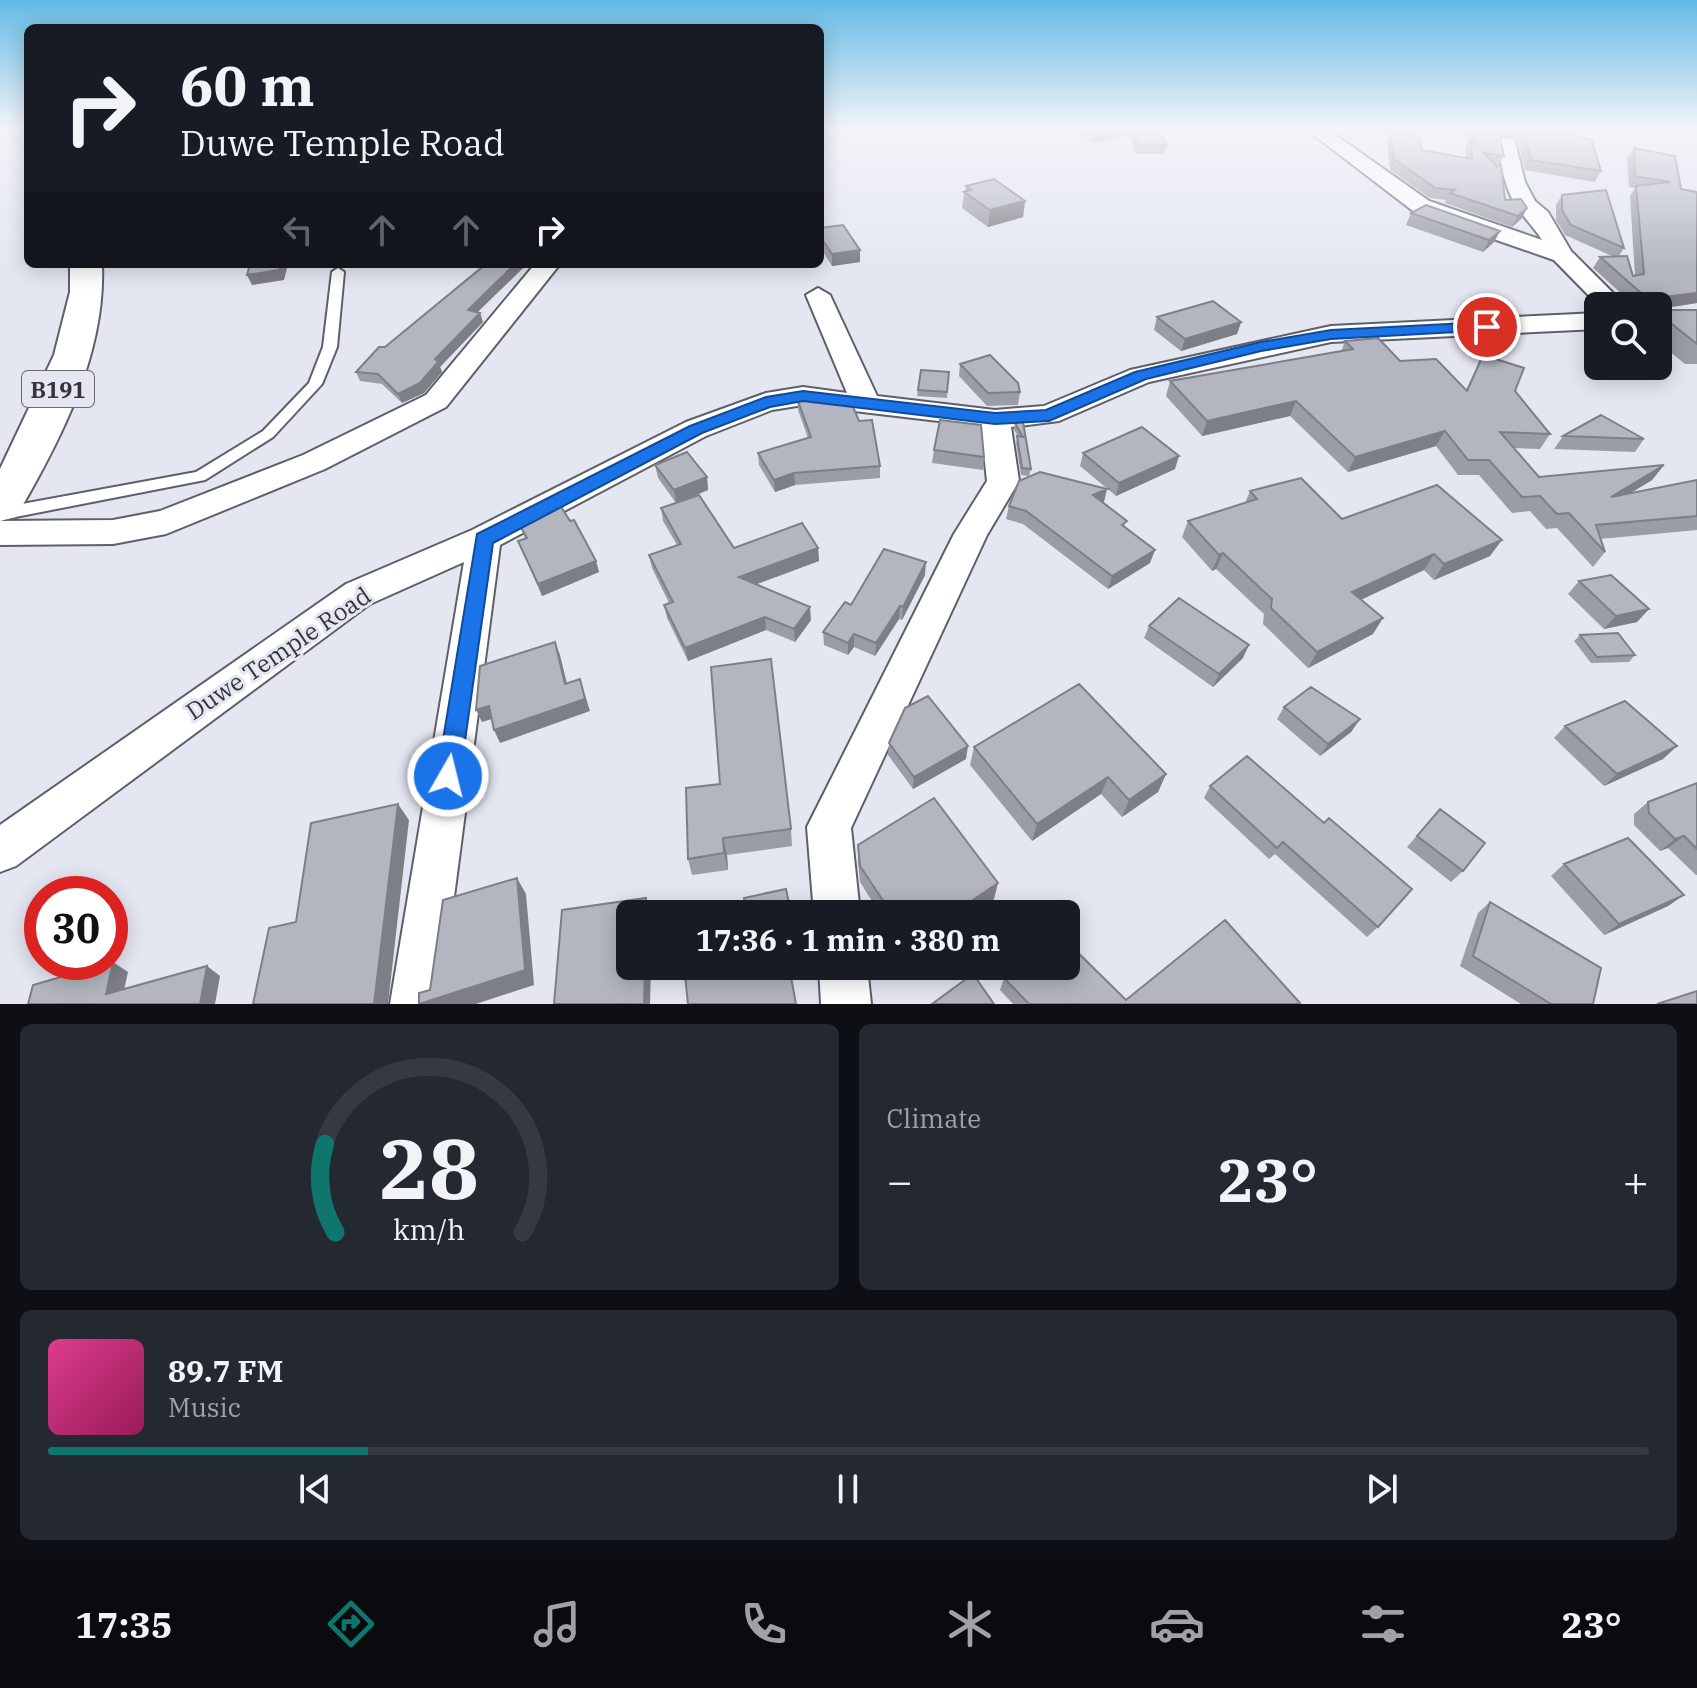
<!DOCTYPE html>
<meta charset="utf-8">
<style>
body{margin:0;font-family:"IBM Plex Serif",serif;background:#242831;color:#f1f3f6;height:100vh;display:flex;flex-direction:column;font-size:30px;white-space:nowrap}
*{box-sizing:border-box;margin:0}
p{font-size:26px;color:#9ea1a6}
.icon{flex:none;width:44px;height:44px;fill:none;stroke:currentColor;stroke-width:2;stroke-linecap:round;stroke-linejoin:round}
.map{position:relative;height:1004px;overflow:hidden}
.drawer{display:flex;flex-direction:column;gap:20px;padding:20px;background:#0d0f14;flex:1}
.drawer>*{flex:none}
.guide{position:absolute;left:24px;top:24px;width:800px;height:244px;border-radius:12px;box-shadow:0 4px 20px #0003;background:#171b24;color:#f1f3f6;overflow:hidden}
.buttons{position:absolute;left:1584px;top:292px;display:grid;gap:16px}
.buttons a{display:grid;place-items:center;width:88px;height:88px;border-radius:12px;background:#171b24;box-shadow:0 4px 20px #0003;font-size:40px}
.speed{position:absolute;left:24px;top:876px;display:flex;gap:16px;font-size:40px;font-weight:700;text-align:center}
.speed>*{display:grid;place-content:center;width:104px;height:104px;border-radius:50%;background:#171b24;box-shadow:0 4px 20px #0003;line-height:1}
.speed .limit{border:12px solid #d22;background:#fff;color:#111}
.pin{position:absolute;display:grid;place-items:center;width:68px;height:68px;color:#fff;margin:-34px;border:4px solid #fff;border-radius:50%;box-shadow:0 2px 8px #0007}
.me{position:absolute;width:88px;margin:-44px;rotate:8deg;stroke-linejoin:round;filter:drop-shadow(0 0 6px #0008)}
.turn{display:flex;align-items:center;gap:28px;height:168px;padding:0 24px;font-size:36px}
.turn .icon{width:104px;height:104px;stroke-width:2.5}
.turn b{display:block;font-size:56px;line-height:68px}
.lanes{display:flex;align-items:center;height:76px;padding:0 24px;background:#0003;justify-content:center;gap:40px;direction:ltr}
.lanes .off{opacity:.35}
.big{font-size:60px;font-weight:700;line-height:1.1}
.drawer .tile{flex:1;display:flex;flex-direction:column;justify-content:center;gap:12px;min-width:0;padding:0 28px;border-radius:12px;background:#242831}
.drawer .dial{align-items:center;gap:0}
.dial svg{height:208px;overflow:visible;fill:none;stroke:#363941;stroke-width:7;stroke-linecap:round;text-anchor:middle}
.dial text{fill:#f1f3f6;stroke:none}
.song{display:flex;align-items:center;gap:24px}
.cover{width:96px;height:96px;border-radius:12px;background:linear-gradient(135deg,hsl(330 70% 55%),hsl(330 70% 35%))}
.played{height:8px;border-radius:4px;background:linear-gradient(90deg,#0f766e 20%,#363941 20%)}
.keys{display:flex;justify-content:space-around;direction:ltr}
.heat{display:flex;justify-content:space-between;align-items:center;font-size:44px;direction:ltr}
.drawer .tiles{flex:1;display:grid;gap:20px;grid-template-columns:1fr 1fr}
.tile:last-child{grid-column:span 2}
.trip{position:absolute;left:616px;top:900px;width:464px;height:80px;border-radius:12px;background:#171b24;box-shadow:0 4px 20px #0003;font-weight:700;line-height:80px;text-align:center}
.dock{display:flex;height:128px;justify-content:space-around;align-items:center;background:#090b0e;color:#9ea1a6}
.dock .icon{width:56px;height:56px}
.dock .selected{color:#0f766e}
.dock b{font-size:36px;color:#f1f3f6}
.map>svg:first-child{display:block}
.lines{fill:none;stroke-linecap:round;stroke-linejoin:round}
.lane-casing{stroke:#5e6069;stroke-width:4}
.street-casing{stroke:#5e6069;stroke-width:4}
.primary-casing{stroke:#5e6069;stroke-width:4}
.lane{fill:#fff;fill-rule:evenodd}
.street{fill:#fff;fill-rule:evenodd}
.primary{fill:#fff;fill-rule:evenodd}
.wall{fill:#9a9da5}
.shaded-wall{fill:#7d7f86}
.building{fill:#b3b6c0;stroke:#7d7f86;stroke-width:2}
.route{fill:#1a73e8;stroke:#114b97;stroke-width:2}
.labels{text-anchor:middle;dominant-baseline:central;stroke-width:6;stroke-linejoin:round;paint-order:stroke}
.shield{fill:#e4e7f2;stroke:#696a70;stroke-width:2}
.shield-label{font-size:22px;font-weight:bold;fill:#343539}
.street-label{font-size:24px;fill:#343539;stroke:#e4e7f2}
</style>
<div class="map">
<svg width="1697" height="1004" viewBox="0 0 1697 1004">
<rect width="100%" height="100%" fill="#e4e7f2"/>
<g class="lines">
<defs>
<path id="lane" d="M338 268 344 272 337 347 322 384 273 437 205 480 0 520V508L196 472 263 431 309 383 323 347 332 272Z"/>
<path id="street" d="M1306 129H1327L1429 201 1542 240C1534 227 1523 217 1515 204 1504 185 1501 164 1497 142L1500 138H1514L1525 182 1535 201 1548 212 1571 251 1626 306H1599L1554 260 1413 211Z
M535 264H560L446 407 325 469 166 534 113 544 0 545V521L113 520 160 511 303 455 426 395Z
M818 288 830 295 877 396 995 410 1044 406 1130 370 1331 326 1598 313V329L1331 342 1149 382 1059 421 1011 427 1019 481 987 535 851 828 860 914H814L807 827 954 534 987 481 981 426 803 405 772 410 706 436 500 545 440 1004H390L464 562 370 604 16 866 0 872V825L346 584 472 530 686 422 766 393 803 387 847 393 806 295Z
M819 966H867L871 1004H821Z"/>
<path id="primary" d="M70 264H102C106 354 60 441 16 517L0 521V469L54 355 70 292Z"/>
</defs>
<use href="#lane" class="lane-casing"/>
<use href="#street" class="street-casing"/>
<use href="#primary" class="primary-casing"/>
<use href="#lane" class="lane"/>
<use href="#street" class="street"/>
<use href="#primary" class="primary"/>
</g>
<path class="wall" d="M1070 129H1159L1167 145 1165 154H1136L1128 134 1093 143Z
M1466 129H1543L1601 171 1595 182 1525 170 1516 136H1500L1504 156 1498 166H1496L1505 200 1527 208 1522 218 1512 227 1445 203 1446 200 1430 198 1390 170 1387 143 1391 133 1422 150 1466 158 1465 149 1468 142Z
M1634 148 1681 189 1697 194V303L1663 308V310H1697V364H1685L1658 342V306H1635L1593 268 1600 257 1612 256 1565 235 1556 220V205L1562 195 1624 248 1619 256 1633 276H1635L1630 196 1635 188 1629 187 1627 158Z
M966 186 1025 201 1023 217 988 227 962 208 964 192 965 191Z
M1411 213 1500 231 1494 242 1483 252 1406 225Z
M820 228 860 262 832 266 820 247Z
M483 264H532L522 269 478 312 480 313 483 322 440 367 442 372 424 393 402 403 382 384 360 381 356 372 481 268Z
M1157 317 1241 322 1237 334 1181 351 1154 330Z
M1345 341 1400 361 1466 390 1483 355 1515 391 1550 434 1540 449 1514 448 1539 477 1664 465 1652 480 1631 493 1697 480V530L1600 539 1605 552 1593 567 1557 528 1546 529 1530 511 1512 513 1479 475H1458L1436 446 1348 472 1290 416 1202 436 1166 396 1170 381 1341 352Z
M960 364 1020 392 1018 405 987 406 959 376Z
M949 372 947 398 917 396 918 390Z
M797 398 880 466V478L795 485 775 492 759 465 758 453 808 438 798 410Z
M1023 422 1031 469 1029 476 1021 475 1016 443 1018 436 1014 430 1015 423Z
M1563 436 1644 439 1635 452 1554 449Z
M934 450 984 457 983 470 932 463Z
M1083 453 1175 469 1116 496 1080 466Z
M655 465 707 477 708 490 679 502 734 548H818L819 561 756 584 811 620 795 642 766 630 688 661 667 618 664 605 669 603 652 568 649 555 677 545 663 521 661 508 676 503 658 478Z
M1250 491 1342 519 1490 556 1434 580 1424 570 1361 600 1373 634 1308 668 1263 624 1264 614 1216 569 1212 571 1182 537 1188 521 1245 503Z
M1102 502 1126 527 1150 563 1108 589 1023 524 1006 519 1009 506 1104 502Z
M570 521 596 561 599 572 542 596 518 541 525 538 519 524Z
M925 575 902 620 899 619 875 656 854 647 848 655 824 645 823 632Z
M1579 581 1649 609 1637 622 1604 629 1568 594Z
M1149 626 1243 658 1213 687 1144 638Z
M1580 635 1635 655 1629 662 1591 663 1574 641Z
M1284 707 1360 719 1351 732 1320 756 1277 719Z
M1565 726 1677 746 1663 759 1604 786 1554 738Z
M889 743 966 759 913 789 888 755Z
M974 747 1166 774 1158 792 1122 817 1101 794 1032 841 970 765Z
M1697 783V875H1696L1668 848 1660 851 1634 825V814L1648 802Z
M1210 786 1324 823 1378 927 1367 937 1275 854 1269 859 1204 798Z
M686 788 791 829 792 846 727 855 728 870 692 875 688 859Z
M1440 809 1463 871 1451 882 1407 847Z
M858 845 994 899 972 914H880L860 882 858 862Z
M1564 864 1684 895 1668 906 1604 935 1551 876Z
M1490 902 1593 1004H1521L1460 966 1478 913Z
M1004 978 1126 1000 1299 1004H1013L1000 990Z"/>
<path class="shaded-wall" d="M1118 129H1129L1128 134 1093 143 1095 134Z
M1025 201 1023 217 988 227 990 210Z
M1527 208 1522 218 1512 227 1518 216Z
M1500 231 1494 242 1483 252 1489 240Z
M860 250V262L832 266V254Z
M281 264H288L284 280 252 285 247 275Z
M515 264H532L522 269 470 319 468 310Z
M1697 293V303L1659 309 1664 297Z
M480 313 483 322 440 367 442 372 424 393 402 403 398 394 435 359Z
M1241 322 1237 334 1181 351 1185 339Z
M1296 401 1290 416 1202 436 1207 421Z
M1445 431 1436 446 1348 472 1355 457Z
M1179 456 1175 469 1116 496 1119 483Z
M1664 465 1652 480 1599 512 1611 497Z
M794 473 795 485 775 492 774 480Z
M707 477 708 490 676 503 674 490Z
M1107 489 1104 502 1090 508 1093 495Z
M1502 540 1490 556 1434 580 1444 564Z
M818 548 819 561 741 590 739 577Z
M1155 550 1150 563 1108 589 1112 576Z
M1223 553 1216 569 1212 571 1219 555Z
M1434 554 1424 570 1343 608 1352 592Z
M596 561 599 572 542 596 538 584Z
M926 562 925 575 902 620 903 607Z
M900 606 899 619 875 656 876 643Z
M810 607 811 620 795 642 794 629Z
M1649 609 1637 622 1604 629 1616 616Z
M765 617 766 630 688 661 685 648Z
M1383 618 1373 634 1308 668 1317 652Z
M854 634V647L848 655V643Z
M555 642 560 655 570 696 565 684Z
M1249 645 1243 658 1213 687 1219 674Z
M580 679 590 711 500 743 494 730Z
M489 706 495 718 482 722 476 710Z
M1360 719 1351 732 1320 756 1328 744Z
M968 746 966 759 913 789 914 777Z
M1677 746 1663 759 1604 786 1617 774Z
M1166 774 1158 792 1122 817 1129 800Z
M1108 777 1101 794 1032 841 1037 824Z
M398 804 409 820 388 1004H374Z
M1684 836 1668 848 1660 851 1675 839Z
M723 838 727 855 728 870 724 853Z
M517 878 526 894 534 985 476 1004H419Z
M998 883 994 899 972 914H952Z
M1684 895 1668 906 1604 935 1619 924Z
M646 898 651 914H645Z
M113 962 128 972 121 1004 106 994Z
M207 966 220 976 215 1004H200Z
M645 966H651L650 1004H644Z"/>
<path class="building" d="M1086 129H1118L1095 134Z
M1131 129H1159L1167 145H1138Z
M1472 129H1501L1499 133 1504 156 1484 153 1497 167 1501 165 1505 200 1521 199 1527 208 1518 216 1450 193 1455 190 1435 188 1394 159 1391 133 1420 137 1422 150 1472 159 1470 139 1476 145Z
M1522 129H1543L1591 139 1601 171 1531 160Z
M1634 148 1675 156 1681 189 1696 192 1697 194V293L1664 297 1663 310H1661L1658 308V306H1656L1600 257 1627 256 1633 276 1644 274 1636 186 1670 182 1635 176Z
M994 179 1025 201 990 210 964 192 971 190 966 186Z
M1606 190 1624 248 1571 225 1562 210V195Z
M1426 205 1500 231 1489 240 1411 213Z
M843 225 860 250 832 254 820 236V228Z
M250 264H281L279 270 247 275Z
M483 264H515L468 310 480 313 435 359 438 362 420 383 398 394 378 374 356 372 379 347H385L481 268Z
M1213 301 1241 322 1185 339 1157 317Z
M1658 310H1697V344L1658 313Z
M1378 338 1400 361 1436 359 1467 391 1483 355 1524 368 1515 391 1550 434 1500 432 1539 477 1664 465 1611 497 1697 480V516L1596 525 1605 552 1569 513 1557 514 1540 496 1522 497 1489 460H1468L1445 431 1355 457 1296 401 1207 421 1170 381 1353 349 1345 341Z
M990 355 1018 383 1020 392 988 393 960 364Z
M921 370 949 372 947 392 918 390Z
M797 398 851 402 859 421 872 420 880 466 794 473 774 480 758 453 811 437Z
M1601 415 1644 439 1563 436Z
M940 420 981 425 984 457 934 450Z
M1023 422 1031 469 1022 468 1017 436 1023 437 1015 423Z
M1142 427 1179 456 1119 483 1083 453Z
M687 452 707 477 674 490 655 465Z
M1040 472 1107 489 1093 495 1127 521 1122 525 1155 550 1112 576 1026 511 1009 506 1019 481Z
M1301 478 1342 519 1437 485 1502 540 1444 564 1434 554 1352 592 1383 618 1317 652 1271 608 1272 599 1223 553 1219 555 1188 521 1257 499 1250 491Z
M699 495 734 548 802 523 818 548 739 577 810 607 794 629 765 617 685 648 664 605 673 602 649 555 681 544 661 508Z
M560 505 570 521 574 520 596 561 538 584 518 541 527 538 519 524Z
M884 549 926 562 903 607 900 606 876 643 854 634 848 643 823 632 845 602 851 605Z
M1611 575 1649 609 1616 616 1579 581Z
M1179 598 1249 645 1219 674 1149 626Z
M1618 633 1635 655 1597 657 1580 635Z
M555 642 565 684 580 679 585 699 494 730 489 706 476 710 480 666Z
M771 659 791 829 723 838 724 853 688 859 686 788 720 784 711 667Z
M1079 684 1166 774 1129 800 1108 777 1037 824 974 747Z
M1311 687 1360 719 1328 744 1284 707Z
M928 696 968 746 914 777 889 743 905 708Z
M1625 701 1677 746 1617 774 1565 726Z
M1247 756 1324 823 1329 818 1412 889 1378 927 1283 842 1277 848 1210 786Z
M1697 783V849L1684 836 1675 839 1649 813 1648 802Z
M934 798 998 883 952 914H892L860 866 858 845Z
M398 804 374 1004H253L269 928 296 922 311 823Z
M1440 809 1485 843 1463 871 1417 836Z
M1628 838 1684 895 1619 924 1564 864Z
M517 878 525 970 419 1004V993L430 990 443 900Z
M786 889 791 914H733L746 911 744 898Z
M646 898 645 914H630V966H645L644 1004H554L562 910Z
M1490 902 1601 968 1593 1004H1551L1473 956Z
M1225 920 1300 1003 1298 1004H1029L1004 978 1015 966H1066V941L1126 1000Z
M113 962 106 994 207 966 200 1004H28L33 985Z
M684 966H789L796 1004H688Z
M973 974 994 1004H932Z
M1697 991V1004H1657Z"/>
<linearGradient id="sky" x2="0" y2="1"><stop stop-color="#63b9e5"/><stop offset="0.48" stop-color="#f3f4f9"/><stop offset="1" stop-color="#f3f4f9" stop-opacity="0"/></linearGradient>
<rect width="1697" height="269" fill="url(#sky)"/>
<path class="route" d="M1487 322 1492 323V330L1331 339 1261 351 1146 379 1049 421 995 424 803 401 770 407 702 433 493 543 460 776 457 783 448 786 440 783 437 776 477 534 690 426 766 397 803 391 995 413 1046 410 1135 372 1261 342 1331 330Z"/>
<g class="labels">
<rect class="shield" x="22" y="371" width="72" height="36" rx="6"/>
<g class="shield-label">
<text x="58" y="389">B191</text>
</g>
<g class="street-label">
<text transform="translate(278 653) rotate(-34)">Duwe Temple Road</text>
</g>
</g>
</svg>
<div class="buttons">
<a><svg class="icon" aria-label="search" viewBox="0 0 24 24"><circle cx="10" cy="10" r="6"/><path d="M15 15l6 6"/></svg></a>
</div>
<div class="speed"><div class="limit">30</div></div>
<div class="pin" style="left:1487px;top:327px;background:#d93025"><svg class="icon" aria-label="arrive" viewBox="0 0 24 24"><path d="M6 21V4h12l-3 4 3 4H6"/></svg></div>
<svg class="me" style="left:448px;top:776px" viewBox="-20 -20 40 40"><circle r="17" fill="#1a73e8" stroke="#fff" stroke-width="3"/><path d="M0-11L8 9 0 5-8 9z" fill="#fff"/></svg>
<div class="trip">17:36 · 1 min · 380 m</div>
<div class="guide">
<div class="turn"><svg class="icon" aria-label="right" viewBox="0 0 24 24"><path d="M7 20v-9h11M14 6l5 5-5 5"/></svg><div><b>60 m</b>Duwe Temple Road</div></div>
<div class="lanes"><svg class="icon off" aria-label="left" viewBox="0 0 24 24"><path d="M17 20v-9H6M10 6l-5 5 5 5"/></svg><svg class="icon off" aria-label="ahead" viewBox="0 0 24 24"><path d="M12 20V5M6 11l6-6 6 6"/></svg><svg class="icon off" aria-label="ahead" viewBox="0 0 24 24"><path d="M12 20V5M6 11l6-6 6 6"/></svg><svg class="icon" aria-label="right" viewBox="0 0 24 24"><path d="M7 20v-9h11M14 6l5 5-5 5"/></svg></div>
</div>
</div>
<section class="drawer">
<div class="tiles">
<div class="tile dial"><svg viewBox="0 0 100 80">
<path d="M14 69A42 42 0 1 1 86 69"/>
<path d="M14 69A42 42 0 0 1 10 35" stroke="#0f766e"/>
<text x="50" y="56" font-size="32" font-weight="700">28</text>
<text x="50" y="72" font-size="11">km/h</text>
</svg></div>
<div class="tile"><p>Climate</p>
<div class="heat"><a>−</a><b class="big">23°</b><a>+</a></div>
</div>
<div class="tile">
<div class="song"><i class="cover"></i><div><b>89.7 FM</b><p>Music</p></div></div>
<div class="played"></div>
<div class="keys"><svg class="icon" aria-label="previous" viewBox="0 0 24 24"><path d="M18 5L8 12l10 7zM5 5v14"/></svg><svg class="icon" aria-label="pause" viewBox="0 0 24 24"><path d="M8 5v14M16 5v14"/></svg><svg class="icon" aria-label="next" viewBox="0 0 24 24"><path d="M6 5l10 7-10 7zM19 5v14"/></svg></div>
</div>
</div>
</section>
<nav class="dock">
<b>17:35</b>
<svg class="icon selected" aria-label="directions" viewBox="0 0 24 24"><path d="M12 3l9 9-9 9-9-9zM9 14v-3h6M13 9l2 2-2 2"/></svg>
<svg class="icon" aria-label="music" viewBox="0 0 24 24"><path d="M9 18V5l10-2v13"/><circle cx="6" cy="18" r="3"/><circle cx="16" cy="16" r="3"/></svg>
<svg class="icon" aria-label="phone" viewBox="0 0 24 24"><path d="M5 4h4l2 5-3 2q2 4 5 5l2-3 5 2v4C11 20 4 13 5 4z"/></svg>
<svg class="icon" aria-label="climate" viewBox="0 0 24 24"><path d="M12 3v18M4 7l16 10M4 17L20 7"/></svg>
<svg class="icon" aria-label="car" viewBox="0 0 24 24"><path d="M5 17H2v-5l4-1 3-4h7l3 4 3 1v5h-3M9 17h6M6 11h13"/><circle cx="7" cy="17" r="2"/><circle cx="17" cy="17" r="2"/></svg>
<svg class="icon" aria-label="filters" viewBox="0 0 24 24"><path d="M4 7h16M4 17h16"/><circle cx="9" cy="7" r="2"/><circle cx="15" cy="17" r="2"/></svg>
<b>23°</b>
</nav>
